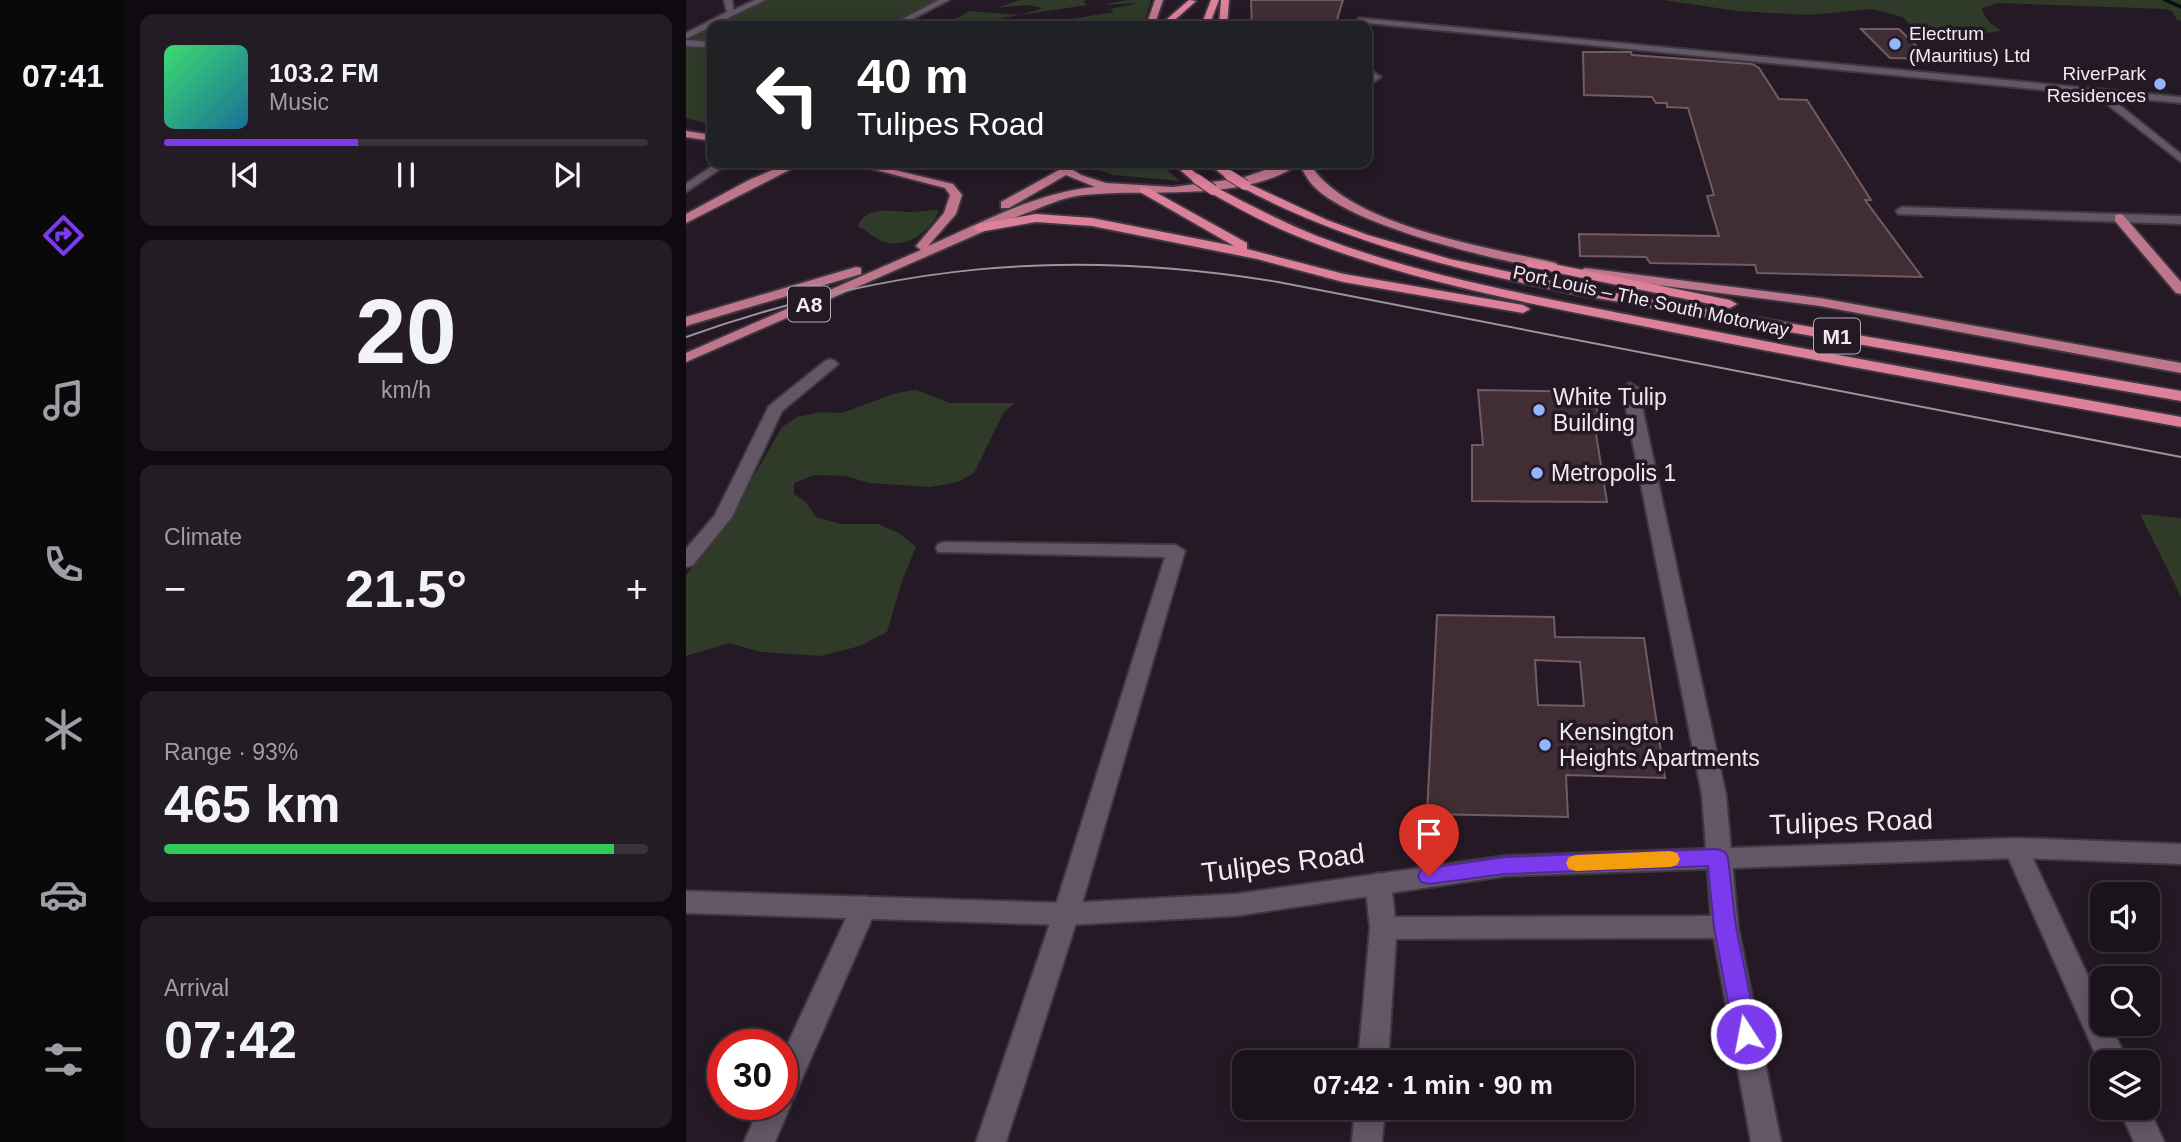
<!DOCTYPE html>
<meta charset="utf-8">
<style>
body{margin:0;font-family:Arial,sans-serif;background:#241c25;color:#f1f3f6;height:100vh;display:flex;flex-direction:column;font-size:26px;white-space:nowrap}
*{box-sizing:border-box;margin:0}
p{font-size:23px;color:#a09ea3}
.icon{flex:none;width:38px;height:38px;fill:none;stroke:currentColor;stroke-width:2;stroke-linecap:round;stroke-linejoin:round}
.map{position:relative;flex:1;overflow:hidden}
.details{display:flex;flex-direction:column;gap:14px;padding:14px;background:#0f0a0f;width:560px}
.details>*{flex:none}
.top-card{position:absolute;left:21px;top:21px;width:665px;height:147px;border-radius:14px;box-shadow:0 4px 18px #0003,0 0 0 2px #39323b;background:#202124;color:#fff;overflow:hidden}
.tools{position:absolute;left:1404px;top:882px;display:grid;gap:14px}
.tools a{display:grid;place-items:center;width:70px;height:70px;border-radius:14px;background:#1b131c;box-shadow:0 4px 18px #0003,0 0 0 2px #39323b;font-size:35px}
.speed{position:absolute;left:21px;top:1029px;display:flex;gap:14px;font-size:35px;font-weight:700;text-align:center}
.speed>*{display:grid;place-content:center;width:91px;height:91px;border-radius:50%;background:#1b131c;box-shadow:0 4px 18px #0003,0 0 0 2px #39323b;line-height:1}
.speed .limit{border:10px solid #d22;background:#fff;color:#111}
.pin{position:absolute;display:grid;place-items:center;width:60px;height:60px;color:#fff;margin:-72px -30px;border-radius:50% 50% 50% 0;rotate:-45deg;box-shadow:0 0 7px #0007}
.pin .icon{rotate:45deg}
.me{position:absolute;width:77px;margin:-38px;rotate:349deg;stroke-linejoin:round;filter:drop-shadow(0 0 5px #0008)}
.turn{display:flex;align-items:center;gap:24px;height:147px;padding:0 35px;font-size:32px}
.turn .icon{width:91px;height:91px;stroke-width:2.5}
.turn b{display:block;font-size:49px;line-height:60px}
.big{font-size:52px;font-weight:700;line-height:1.1}
.details .tile{flex:1;display:flex;flex-direction:column;justify-content:center;gap:10px;min-width:0;padding:0 24px;border-radius:14px;background:#241c25}
.details .dial{align-items:center;gap:0}
.dial b{font-size:91px;line-height:1}
.song{display:flex;align-items:center;gap:21px}
.cover{width:84px;height:84px;border-radius:10px;background:linear-gradient(135deg,hsl(140 70% 55%),hsl(200 70% 35%))}
.played{height:7px;border-radius:4px;background:linear-gradient(90deg,#7c3aed 40%,#39323b 40%)}
.keys{display:flex;justify-content:space-around;direction:ltr}
.heat{display:flex;justify-content:space-between;align-items:center;font-size:38px;direction:ltr}
.charge{height:10px;border-radius:5px;background:linear-gradient(90deg,#34c759 93%,#39323b 0)}
.trip{position:absolute;left:546px;top:1050px;width:402px;height:70px;border-radius:14px;background:#1b131c;box-shadow:0 4px 18px #0003,0 0 0 2px #39323b;font-weight:700;line-height:70px;text-align:center}
main{display:flex;flex:1;min-height:0}
.dock{display:flex;flex-direction:column;width:126px;justify-content:space-around;align-items:center;background:#0b080b;color:#a09ea3}
.dock .icon{width:49px;height:49px}
.dock .active{color:#7c3aed}
.dock b{font-size:32px;color:#f1f3f6}
.map>svg:first-child{display:block}
.green{fill:#2f3a28}
.lines{fill:none;stroke-linecap:round;stroke-linejoin:round}
.stream{stroke:#001212;stroke-width:3.5}
.building{fill:#412e35;stroke:#715c63;stroke-width:2;fill-rule:evenodd}
.minor-casing{stroke:#3f3740;stroke-width:4}
.tertiary-casing{stroke:#3f3740;stroke-width:4}
.secondary-casing{stroke:#3f3740;stroke-width:4}
.primary-casing{stroke:#3f3740;stroke-width:4}
.trunk-casing{stroke:#3f3740;stroke-width:4}
.minor{fill:#635665;fill-rule:evenodd}
.tertiary{fill:#635665;fill-rule:evenodd}
.secondary{fill:#635665;fill-rule:evenodd}
.primary{fill:#be768c;fill-rule:evenodd}
.trunk{fill:#dc8199;fill-rule:evenodd}
.tram{stroke:#9d949e;stroke-width:2}
.trunk-bridge-casing{stroke:#3f3740;stroke-width:12;stroke-linecap:butt}
.trunk-bridge{stroke:#dc8199;stroke-width:10}
.route{fill:#7c3aed;stroke:#51269a;stroke-width:2}
.slow{fill:#f59e0b}
.poi-dot{fill:#93b7fd;stroke:#241925;stroke-width:2.5}
.labels{text-anchor:middle;dominant-baseline:central;stroke-width:7;stroke-linejoin:round;paint-order:stroke}
.far-poi-label{font-size:19px;fill:#f2eaf3;stroke:#241925;text-anchor:start}
.far-street-label{font-size:19px;fill:#f2eaf3;stroke:#241925}
.shield{fill:#241925;stroke:#b4abb5;stroke-width:2}
.shield-label{font-size:21px;font-weight:bold;fill:#f2eaf3}
.poi-label{font-size:23px;fill:#f2eaf3;stroke:#241925;text-anchor:start}
.near-street-label{font-size:28px;fill:#f2eaf3;stroke:#241925}
</style>
<main>
<nav class="dock">
<b>07:41</b>
<svg class="icon active" aria-label="directions" viewBox="0 0 24 24"><path d="M12 3l9 9-9 9-9-9zM9 14v-3h6M13 9l2 2-2 2"/></svg>
<svg class="icon" aria-label="music" viewBox="0 0 24 24"><path d="M9 18V5l10-2v13"/><circle cx="6" cy="18" r="3"/><circle cx="16" cy="16" r="3"/></svg>
<svg class="icon" aria-label="phone" viewBox="0 0 24 24"><path d="M5 4h4l2 5-3 2q2 4 5 5l2-3 5 2v4C11 20 4 13 5 4z"/></svg>
<svg class="icon" aria-label="climate" viewBox="0 0 24 24"><path d="M12 3v18M4 7l16 10M4 17L20 7"/></svg>
<svg class="icon" aria-label="car" viewBox="0 0 24 24"><path d="M5 17H2v-5l4-1 3-4h7l3 4 3 1v5h-3M9 17h6M6 11h13"/><circle cx="7" cy="17" r="2"/><circle cx="17" cy="17" r="2"/></svg>
<svg class="icon" aria-label="filters" viewBox="0 0 24 24"><path d="M4 7h16M4 17h16"/><circle cx="9" cy="7" r="2"/><circle cx="15" cy="17" r="2"/></svg>
</nav>
<section class="details">
<div class="tile">
<div class="song"><i class="cover"></i><div><b>103.2 FM</b><p>Music</p></div></div>
<div class="played"></div>
<div class="keys"><svg class="icon" aria-label="previous" viewBox="0 0 24 24"><path d="M18 5L8 12l10 7zM5 5v14"/></svg><svg class="icon" aria-label="pause" viewBox="0 0 24 24"><path d="M8 5v14M16 5v14"/></svg><svg class="icon" aria-label="next" viewBox="0 0 24 24"><path d="M6 5l10 7-10 7zM19 5v14"/></svg></div>
</div>
<div class="tile dial"><b>20</b><p>km/h</p></div>
<div class="tile"><p>Climate</p>
<div class="heat"><a>−</a><b class="big">21.5°</b><a>+</a></div>
</div>
<div class="tile"><p>Range · 93%</p><b class="big">465 km</b><div class="charge"></div></div>
<div class="tile"><p>Arrival</p><b class="big">07:42</b></div>
</section>
<div class="map">
<svg width="1495" height="1142" viewBox="0 0 1495 1142">
<rect width="100%" height="100%" fill="#241925"/>
<path class="green" d="M81 0H252L201 26H26V42L1 40 3 37Z
M334 0H400L397 2 401 5 309 19 314 23 292 26H256L284 11 334 15 357 8 340 5 311 8Z
M441 0H465L457 26 416 22 342 26 428 12 424 9 454 3 415 5Z
M977 0H1495V21L1491 20 1486 11 1479 9 1311 3 1295 9 1303 22 1315 31 1237 41 1217 17 1186 9 1122 15 1051 11Z
M0 45 26 46V130L20 123 0 118Z
M396 163H473L494 181 427 175Z
M253 210C247 229 223 247 203 243 192 242 183 231 172 227 176 206 207 211 223 212 233 212 243 210 253 210Z
M230 390 264 403H329L318 412 288 473 272 482 244 487 183 483 160 476 129 475 108 483V494L120 502 130 517 155 524H192L213 533 230 547 216 581 201 632 174 646 135 656 75 652 43 643 0 656V575L38 528 96 427 111 417 134 412 156 413 210 393Z
M1454 514 1495 518V597Z"/>
<g class="lines">
<path class="stream" d="M1479 0 1495 7"/>
</g>
<path class="building" d="M565 0H657L649 26 566 25Z
M1175 29H1213L1244 59 1204 58Z
M897 52H945L946 55 1066 64 1073 68 1093 99 1121 100 1185 200H1179L1236 277 1071 273 1069 265 964 263 960 257 894 256 893 234 1033 236 1021 196 1028 195 1002 108 981 107V103H970L966 97 898 95Z
M792 390 907 392 915 428H909L921 502 786 501V445H797Z
M751 615 868 617 869 637 958 638 979 778 880 775 882 817 741 814ZM849 660 894 662 898 706 852 705Z"/>
<g class="lines">
<defs>
<path id="minor" d="M69 0H79L48 15 41 13Z
M253 0H263L213 26H203Z
M673 18 1495 97V103L1422 96 1495 154V162L1409 95 670 22Z
M0 40 26 42V48L0 46Z
M681 68 695 77 681 86V79L684 77 681 75Z
M31 163H43L0 192V184Z
M1216 207 1495 216V224L1212 214 1210 211Z
M144 359 149 361 152 364 149 367 96 411 46 517 7 565 0 567V549L29 515 83 406 139 361Z
M944 383 952 388 1040 795 1052 927 1095 1142H1065L1028 938 710 939 702 1062H672L684 928 679 883 683 876 692 873 701 876 705 883 709 917 1025 916 1016 795 936 388Z
M259 542 490 545 499 551 393 914 320 1142H290L367 914 479 557 252 552 250 548 252 544Z
M1330 838 1339 841 1342 848 1416 1006V1024H1424L1442 1062H1416V1069L1318 848 1321 841Z
M178 896 187 899 191 907 107 1099 103 1100 105 1104 89 1142H58L75 1104H96V1056L169 899Z
M1461 1104 1478 1142H1448L1433 1108H1461Z
M669 1108H699L696 1142H666Z"/>
<path id="tertiary" d="M38 0H46L48 15 0 39V33L41 12Z"/>
<path id="secondary" d="M1330 838 1495 844V864L1330 858 819 876 549 916 380 925 0 913V891L380 903 549 894 819 856Z"/>
<path id="primary" d="M469 0H477L468 26H460Z
M0 131 26 135V141L0 137Z
M103 163H117L0 223V214L63 180Z
M179 163 267 184 276 195 270 214 242 246C295 223 351 192 409 187L380 175 323 208H315V202L373 170 366 163H376L395 175 420 183 487 187 556 178 599 163H623C662 226 801 247 870 263L872 266 865 270C810 260 658 225 624 182 620 177 617 170 613 164 557 203 461 188 397 195 376 197 355 208 335 215L0 362V353L235 250 230 246 258 213 264 195 259 188 179 167Z
M1433 214 1437 215 1495 282V294L1490 293 1429 221V215Z
M170 267 175 268V274L0 326V317Z
M899 268 1134 298 1495 363V373L1134 306 894 275 892 272Z"/>
<path id="trunk" d="M503 0 510 1 482 26H473Z
M525 0H533L523 26H515Z
M535 0H543L541 26H533Z
M486 163H497L517 179 507 181Z
M522 163H534L549 175 539 177Z
M559 182 641 220 682 235 764 259 888 286 1495 391V401L888 294C772 270 660 243 555 187L553 185Z
M454 188H462L561 243V249L658 274 837 305 844 309 837 313 657 282 571 259 406 226 350 222 293 232 287 228 293 224 350 214 406 218 548 246 454 192Z
M523 188H531C564 205 596 222 631 236 746 280 870 300 990 324 1158 357 1327 387 1495 417V427C1325 396 1155 366 986 332 864 307 739 286 623 241 588 228 555 210 523 192Z
M843 259 1044 300 1051 304 1044 308 838 266 837 263Z"/>
</defs>
<use href="#minor" class="minor-casing"/>
<use href="#tertiary" class="tertiary-casing"/>
<use href="#secondary" class="secondary-casing"/>
<use href="#primary" class="primary-casing"/>
<use href="#trunk" class="trunk-casing"/>
<use href="#minor" class="minor"/>
<use href="#tertiary" class="tertiary"/>
<use href="#secondary" class="secondary"/>
<use href="#primary" class="primary"/>
<use href="#trunk" class="trunk"/>
<path class="tram" d="M0 337C204 265 378 247 592 282L1495 457"/>
<defs>
<path id="trunk-bridge" d="M543 175 559 185
M511 179 527 190"/>
</defs>
<use href="#trunk-bridge" class="trunk-bridge-casing"/>
<use href="#trunk-bridge" class="trunk-bridge"/>
</g>
<path class="route" d="M1031 849 1039 852 1042 858 1050 927 1072 1034 1068 1042 1060 1045 1051 1042 1048 1034 1028 927 1022 866 819 874 743 884 735 882 732 876 735 870 743 868 819 857Z"/>
<path class="slow" d="M984 851 991 853 994 859 991 865 984 867 890 871 883 869 880 863 883 857 890 855Z"/>
<g class="poi-dot">
<circle cx="1209" cy="44" r="7"/>
<circle cx="1474" cy="84" r="7"/>
<circle cx="853" cy="410" r="7"/>
<circle cx="851" cy="473" r="7"/>
<circle cx="859" cy="745" r="7"/>
</g>
<g class="labels">
<g class="far-poi-label">
<text x="1223" y="33">Electrum<tspan x="1223" dy="22">(Mauritius) Ltd</tspan></text>
<text x="1460" y="73" text-anchor="end">RiverPark<tspan x="1460" dy="22">Residences</tspan></text>
</g>
<g class="far-street-label">
<text transform="translate(965 301) rotate(12)">Port Louis – The South Motorway</text>
</g>
<g class="shield">
<rect x="102" y="286.5" width="42" height="35" rx="5"/>
<rect x="1128" y="318.5" width="46" height="35" rx="5"/>
</g>
<g class="shield-label">
<text x="123" y="304">A8</text>
<text x="1151" y="336">M1</text>
</g>
<g class="poi-label">
<text x="867" y="397">White Tulip<tspan x="867" dy="26">Building</tspan></text>
<text x="865" y="473">Metropolis 1</text>
<text x="873" y="732">Kensington<tspan x="873" dy="26">Heights Apartments</tspan></text>
</g>
<g class="near-street-label">
<text transform="translate(1165 822) rotate(-2)">Tulipes Road</text>
<text transform="translate(597 863) rotate(-7)">Tulipes Road</text>
</g>
</g>
</svg>
<div class="tools">
<a><svg class="icon" aria-label="sound" viewBox="0 0 24 24"><path d="M4 9h4l5-4v14l-5-4H4zM17 9q2 3 0 6"/></svg></a>
<a><svg class="icon" aria-label="search" viewBox="0 0 24 24"><circle cx="10" cy="10" r="6"/><path d="M15 15l6 6"/></svg></a>
<a><svg class="icon" aria-label="layers" viewBox="0 0 24 24"><path d="M12 4l9 5-9 5-9-5zM3 14l9 5 9-5"/></svg></a>
</div>
<div class="speed"><div class="limit">30</div></div>
<div class="pin" style="left:743px;top:876px;background:#d93025"><svg class="icon" aria-label="arrive" viewBox="0 0 24 24"><path d="M6 21V4h12l-3 4 3 4H6"/></svg></div>
<svg class="me" style="left:1060px;top:1034px" viewBox="-20 -20 40 40"><circle r="17" fill="#7c3aed" stroke="#fff" stroke-width="3"/><path d="M0-11L8 9 0 5-8 9z" fill="#fff"/></svg>
<div class="trip">07:42 · 1 min · 90 m</div>
<div class="top-card">
<div class="turn"><svg class="icon" aria-label="left" viewBox="0 0 24 24"><path d="M17 20v-9H6M10 6l-5 5 5 5"/></svg><div><b>40 m</b>Tulipes Road</div></div>
</div>
</div>
</main>
